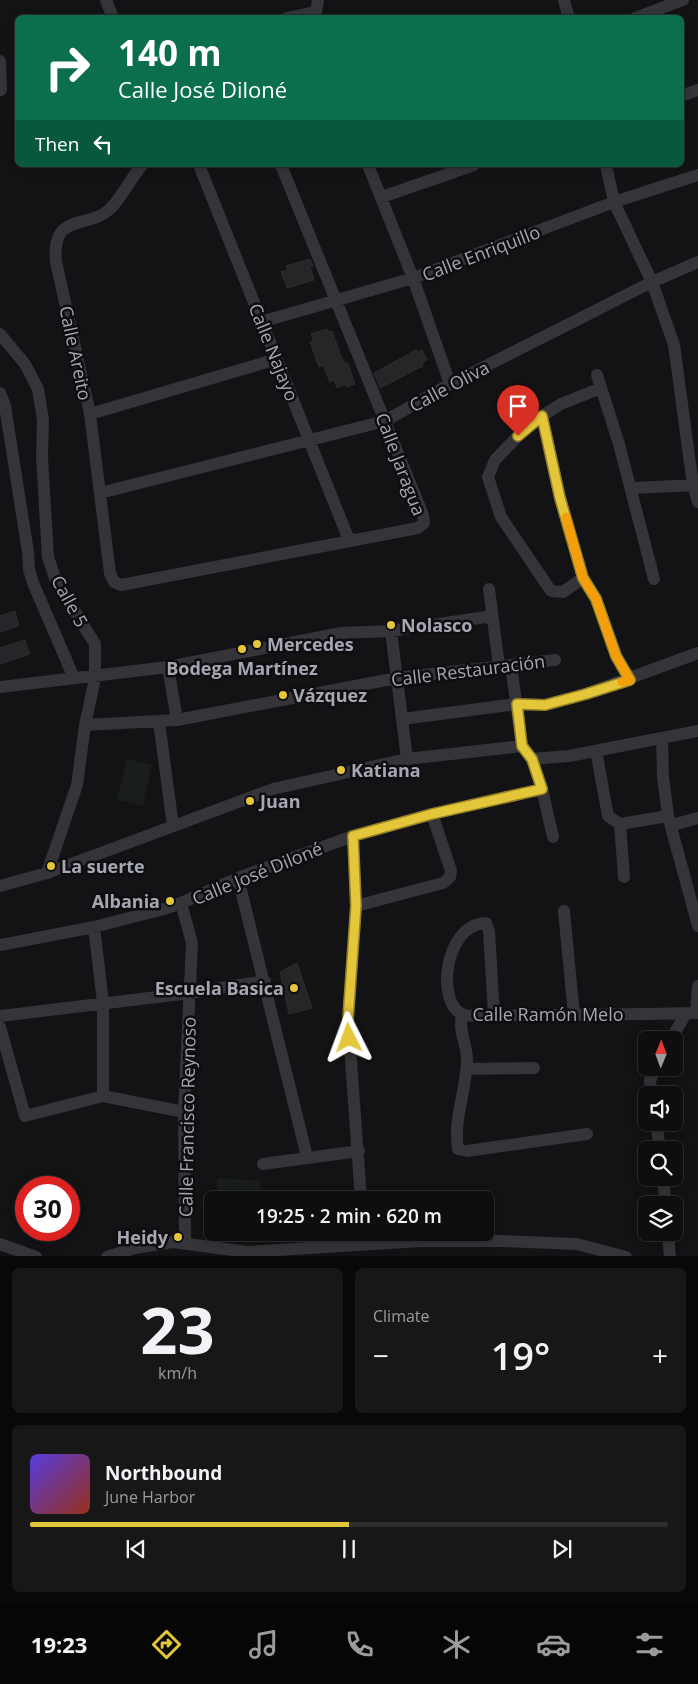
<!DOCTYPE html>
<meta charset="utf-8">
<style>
body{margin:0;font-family:"Open Sans",sans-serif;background:#171718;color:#f1f3f6;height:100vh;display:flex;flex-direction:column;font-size:19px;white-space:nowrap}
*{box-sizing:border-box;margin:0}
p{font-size:16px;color:#9b9c9e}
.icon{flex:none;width:28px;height:28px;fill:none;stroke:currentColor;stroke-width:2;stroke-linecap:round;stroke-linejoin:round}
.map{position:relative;height:1256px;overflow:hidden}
.drawer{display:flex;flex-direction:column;gap:12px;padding:12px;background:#080808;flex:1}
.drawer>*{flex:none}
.banner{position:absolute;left:15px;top:15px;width:669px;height:152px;border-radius:8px;box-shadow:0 2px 12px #0003,0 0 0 1px #2e2e2f;background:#0b6e4f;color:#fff;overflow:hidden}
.needle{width:32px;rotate:1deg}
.fabs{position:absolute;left:638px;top:1031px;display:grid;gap:10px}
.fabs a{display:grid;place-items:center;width:45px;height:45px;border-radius:8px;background:#0e0e0f;box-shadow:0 2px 12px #0003,0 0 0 1px #2e2e2f;font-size:25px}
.speed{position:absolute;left:15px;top:1176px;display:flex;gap:10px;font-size:25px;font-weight:700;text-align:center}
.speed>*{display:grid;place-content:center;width:65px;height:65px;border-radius:50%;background:#0e0e0f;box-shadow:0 2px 12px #0003,0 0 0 1px #2e2e2f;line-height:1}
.speed .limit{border:8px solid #d22;background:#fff;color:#111}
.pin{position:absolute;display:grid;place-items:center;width:42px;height:42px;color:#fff;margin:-51px -21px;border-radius:50% 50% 50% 0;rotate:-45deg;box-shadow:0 0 5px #0007}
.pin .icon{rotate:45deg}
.me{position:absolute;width:55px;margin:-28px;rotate:357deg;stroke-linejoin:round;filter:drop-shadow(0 0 4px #0008)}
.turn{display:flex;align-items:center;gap:18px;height:105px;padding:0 20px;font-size:22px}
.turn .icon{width:65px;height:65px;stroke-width:2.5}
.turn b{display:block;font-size:35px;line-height:42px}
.then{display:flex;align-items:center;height:48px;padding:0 20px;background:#0003;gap:10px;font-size:19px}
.big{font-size:38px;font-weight:600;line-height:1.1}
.drawer .tile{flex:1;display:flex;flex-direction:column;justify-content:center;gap:8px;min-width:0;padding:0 18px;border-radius:8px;background:#171718}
.drawer .dial{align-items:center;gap:0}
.dial b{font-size:65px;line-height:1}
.song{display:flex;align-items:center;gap:15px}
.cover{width:60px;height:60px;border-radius:8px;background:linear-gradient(135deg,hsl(250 70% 55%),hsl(10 70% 35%))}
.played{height:5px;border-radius:2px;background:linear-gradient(90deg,#e4c63a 50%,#2e2e2f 50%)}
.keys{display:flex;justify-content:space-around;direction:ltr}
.heat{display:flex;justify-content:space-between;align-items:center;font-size:28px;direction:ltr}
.drawer .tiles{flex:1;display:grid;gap:12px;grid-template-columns:1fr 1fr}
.tile:last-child{grid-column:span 2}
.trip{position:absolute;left:204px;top:1191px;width:290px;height:50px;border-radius:8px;background:#0e0e0f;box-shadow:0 2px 12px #0003,0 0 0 1px #2e2e2f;font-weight:600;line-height:50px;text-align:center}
.menu{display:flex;height:80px;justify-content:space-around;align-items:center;background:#060606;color:#9b9c9e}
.menu .icon{width:35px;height:35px}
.menu .current{color:#e4c63a}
.menu b{font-size:22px;color:#f1f3f6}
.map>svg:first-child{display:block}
.green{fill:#191e1b}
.building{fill:#262528;stroke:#2d2d30}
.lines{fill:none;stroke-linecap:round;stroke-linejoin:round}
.minor{stroke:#343439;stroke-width:12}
.route-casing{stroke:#948126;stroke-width:12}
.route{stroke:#e4c63a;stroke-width:9}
.slow{stroke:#f59e0b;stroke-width:9}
.poi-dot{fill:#e4c63a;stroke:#0e0d0f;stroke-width:2}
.labels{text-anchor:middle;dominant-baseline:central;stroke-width:5;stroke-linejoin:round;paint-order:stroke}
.street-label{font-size:18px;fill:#a5a7b3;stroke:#0e0d0f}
.poi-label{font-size:18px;font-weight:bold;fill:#a5a7b3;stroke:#0e0d0f;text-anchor:start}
</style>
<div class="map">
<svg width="698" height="1257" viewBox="0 0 698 1257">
<rect width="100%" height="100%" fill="#131214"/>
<path class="green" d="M127 759 152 765 143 806 117 800Z
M217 1178 261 1181 260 1200H216Z"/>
<path class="building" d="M310 259 313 266 310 267 314 280 287 288 281 272 288 270 286 266Z
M327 329 328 332 332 331 339 351 344 362 348 364 355 384 347 387 346 384 337 388 334 380 330 382 323 365 319 367 310 342 314 341 311 334Z
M416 350 417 352 422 350 427 360 422 363 423 366 380 388 374 373Z
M15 611 19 626 0 632V616Z
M25 640 30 654 0 664V648Z
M297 963 312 1008 289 1014 280 972Z"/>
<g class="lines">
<path class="minor" d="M106 0 113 18
M564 0 569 18
M287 18 315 12
M315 18 318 0
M635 18 683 0
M0 61 1 90
M681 96 698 90
M142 165C131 178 122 197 110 209 88 230 51 211 56 262L90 414 110 573 114 582 121 585 418 528 424 523 423 515 281 165
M199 165 349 540
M368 165 413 278 450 384
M606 165 614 202 652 282 674 345 693 485 698 502
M382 197 474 165
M261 322 413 278 614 202 698 175
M0 334 25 364 38 389 43 420 42 457 48 557 56 581 95 644V679L85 725 77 785 47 873
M597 375 619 444 654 579
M0 393 5 406 28 552 29 569 33 583 74 678
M90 414 277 359
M542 416 560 498 583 578 596 599 616 655 629 680
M632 488 698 485
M100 493 385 421 450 384 652 282 698 262
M583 578 563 592 551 591 501 517 488 477 495 460 518 436 542 416 561 404 601 388
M489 589 499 666
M391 631 407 759
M511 665 522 746 532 759 542 789 553 837
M168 667 177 720
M0 687 168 667 341 633 391 631 486 617 492 619
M402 719 517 704 545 705 586 694 698 653
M159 722 173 826
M85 725 177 720 397 678 555 660
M662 739 663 777 668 816 698 926
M596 751 608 816 620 824 668 816
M532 759 569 756 698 731
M620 824 624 877
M672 825 698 818
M353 836 356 906 348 1019 361 1200
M238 878 307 1157
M0 886 47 873 273 789 407 759 522 746
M181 903 192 943 184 1112 185 1243
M356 906 443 883 450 877 451 871 432 814
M564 911 574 1015
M94 927 103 1002V1096
M0 945 94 927 164 909 181 903 238 878 353 836 432 814 542 789
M696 1013 698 986
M465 1015 462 1016C458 1031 467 1044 467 1059 467 1089 453 1118 458 1149L467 1151 587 1134
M494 1015 489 931 486 923C443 924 435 1008 465 1015 477 1018 511 1015 526 1015 583 1015 641 1014 698 1013
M0 1016 190 993 265 981
M0 1027 25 1116 103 1096 184 1112
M671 1040 686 1013
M466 1069 534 1068
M651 1095 650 1081 655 1068
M656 1122 660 1150
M263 1164 359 1151
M663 1178 666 1205
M668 1232 670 1257
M0 1244 36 1257
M107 1257 135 1248 173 1242 247 1252 421 1241H501L577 1244 626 1257"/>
</g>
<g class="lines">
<defs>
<path id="route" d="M349 1038 348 1019 356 906 353 836 432 814 542 789 532 759 522 746 517 704 545 705 586 694 630 680 616 656 596 599 583 578 560 498 542 416 518 436"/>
</defs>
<use href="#route" class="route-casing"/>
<use href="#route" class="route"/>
<path class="slow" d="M566 517 583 578 596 599 616 656 630 680 622 682"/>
</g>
<g class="poi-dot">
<circle cx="391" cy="625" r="5"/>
<circle cx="257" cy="644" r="5"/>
<circle cx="242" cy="649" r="5"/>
<circle cx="283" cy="695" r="5"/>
<circle cx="341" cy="770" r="5"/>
<circle cx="250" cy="801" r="5"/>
<circle cx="51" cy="866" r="5"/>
<circle cx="170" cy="901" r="5"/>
<circle cx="294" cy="988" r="5"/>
<circle cx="178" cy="1237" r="5"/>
</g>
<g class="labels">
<g class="street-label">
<text transform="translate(481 253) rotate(-21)">Calle Enriquillo</text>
<text transform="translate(274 352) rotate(68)">Calle Najayo</text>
<text transform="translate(76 353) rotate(78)">Calle Areito</text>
<text transform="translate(449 386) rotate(-28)">Calle Oliva</text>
<text transform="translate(401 464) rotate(69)">Calle Jaragua</text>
<text transform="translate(70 601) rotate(61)">Calle 5</text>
<text transform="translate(468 670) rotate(-7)">Calle Restauración</text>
<text transform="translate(257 873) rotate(-22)">Calle José Diloné</text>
<text x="548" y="1014">Calle Ramón Melo</text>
<text transform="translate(187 1117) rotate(-89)">Calle Francisco Reynoso</text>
</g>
<g class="poi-label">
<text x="401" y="625">Nolasco</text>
<text x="267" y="644">Mercedes</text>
<text x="242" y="668" text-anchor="middle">Bodega Martínez</text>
<text x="293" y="695">Vázquez</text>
<text x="351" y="770">Katiana</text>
<text x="260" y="801">Juan</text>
<text x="61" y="866">La suerte</text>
<text x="160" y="901" text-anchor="end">Albania</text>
<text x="284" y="988" text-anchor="end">Escuela Basica</text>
<text x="168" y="1237" text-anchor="end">Heidy</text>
</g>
</g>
</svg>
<div class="fabs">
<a><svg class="needle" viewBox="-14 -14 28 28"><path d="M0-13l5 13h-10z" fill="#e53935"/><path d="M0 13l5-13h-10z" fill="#9b9c9e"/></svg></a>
<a><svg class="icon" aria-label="sound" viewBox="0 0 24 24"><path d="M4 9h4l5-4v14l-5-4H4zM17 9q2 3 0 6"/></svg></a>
<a><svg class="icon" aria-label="search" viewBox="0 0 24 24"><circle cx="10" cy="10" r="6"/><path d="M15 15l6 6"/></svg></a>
<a><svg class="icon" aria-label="layers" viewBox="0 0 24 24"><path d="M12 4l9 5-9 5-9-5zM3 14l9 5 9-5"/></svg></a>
</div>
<div class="speed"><div class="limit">30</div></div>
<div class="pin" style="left:518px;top:436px;background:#d93025"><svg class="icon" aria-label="arrive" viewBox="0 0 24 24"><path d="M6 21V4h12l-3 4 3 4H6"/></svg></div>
<svg class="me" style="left:349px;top:1038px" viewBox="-20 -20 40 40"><path d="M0-17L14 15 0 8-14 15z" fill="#e4c63a" stroke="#fff" stroke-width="4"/></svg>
<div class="trip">19:25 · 2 min · 620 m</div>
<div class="banner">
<div class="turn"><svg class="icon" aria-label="right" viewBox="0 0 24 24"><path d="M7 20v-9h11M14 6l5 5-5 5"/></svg><div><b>140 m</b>Calle José Diloné</div></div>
<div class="then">Then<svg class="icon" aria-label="left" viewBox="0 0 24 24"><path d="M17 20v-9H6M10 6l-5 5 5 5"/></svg></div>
</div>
</div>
<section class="drawer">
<div class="tiles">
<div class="tile dial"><b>23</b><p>km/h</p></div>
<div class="tile"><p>Climate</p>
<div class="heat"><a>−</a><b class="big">19°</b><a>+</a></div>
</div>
<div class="tile">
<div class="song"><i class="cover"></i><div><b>Northbound</b><p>June Harbor</p></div></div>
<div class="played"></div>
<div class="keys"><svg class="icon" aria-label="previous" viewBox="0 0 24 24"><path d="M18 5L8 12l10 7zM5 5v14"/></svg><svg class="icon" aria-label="pause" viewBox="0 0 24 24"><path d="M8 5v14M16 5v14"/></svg><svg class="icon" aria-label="next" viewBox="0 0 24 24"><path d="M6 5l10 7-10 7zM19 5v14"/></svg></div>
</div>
</div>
</section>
<nav class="menu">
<b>19:23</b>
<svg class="icon current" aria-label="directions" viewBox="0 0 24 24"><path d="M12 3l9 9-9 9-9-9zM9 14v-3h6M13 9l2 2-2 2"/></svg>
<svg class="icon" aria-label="music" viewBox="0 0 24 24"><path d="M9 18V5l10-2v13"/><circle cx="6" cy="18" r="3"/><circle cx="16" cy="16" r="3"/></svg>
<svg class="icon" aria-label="phone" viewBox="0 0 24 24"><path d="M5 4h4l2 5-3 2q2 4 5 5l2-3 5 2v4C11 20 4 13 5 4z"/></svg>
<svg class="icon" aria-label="climate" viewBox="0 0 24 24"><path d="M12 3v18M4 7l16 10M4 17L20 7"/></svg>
<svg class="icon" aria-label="car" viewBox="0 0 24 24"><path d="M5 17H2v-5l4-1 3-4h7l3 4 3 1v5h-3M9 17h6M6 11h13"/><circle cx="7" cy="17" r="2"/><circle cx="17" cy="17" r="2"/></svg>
<svg class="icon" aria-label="filters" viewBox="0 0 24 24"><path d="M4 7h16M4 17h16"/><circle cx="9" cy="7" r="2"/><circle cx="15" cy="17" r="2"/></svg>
</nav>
